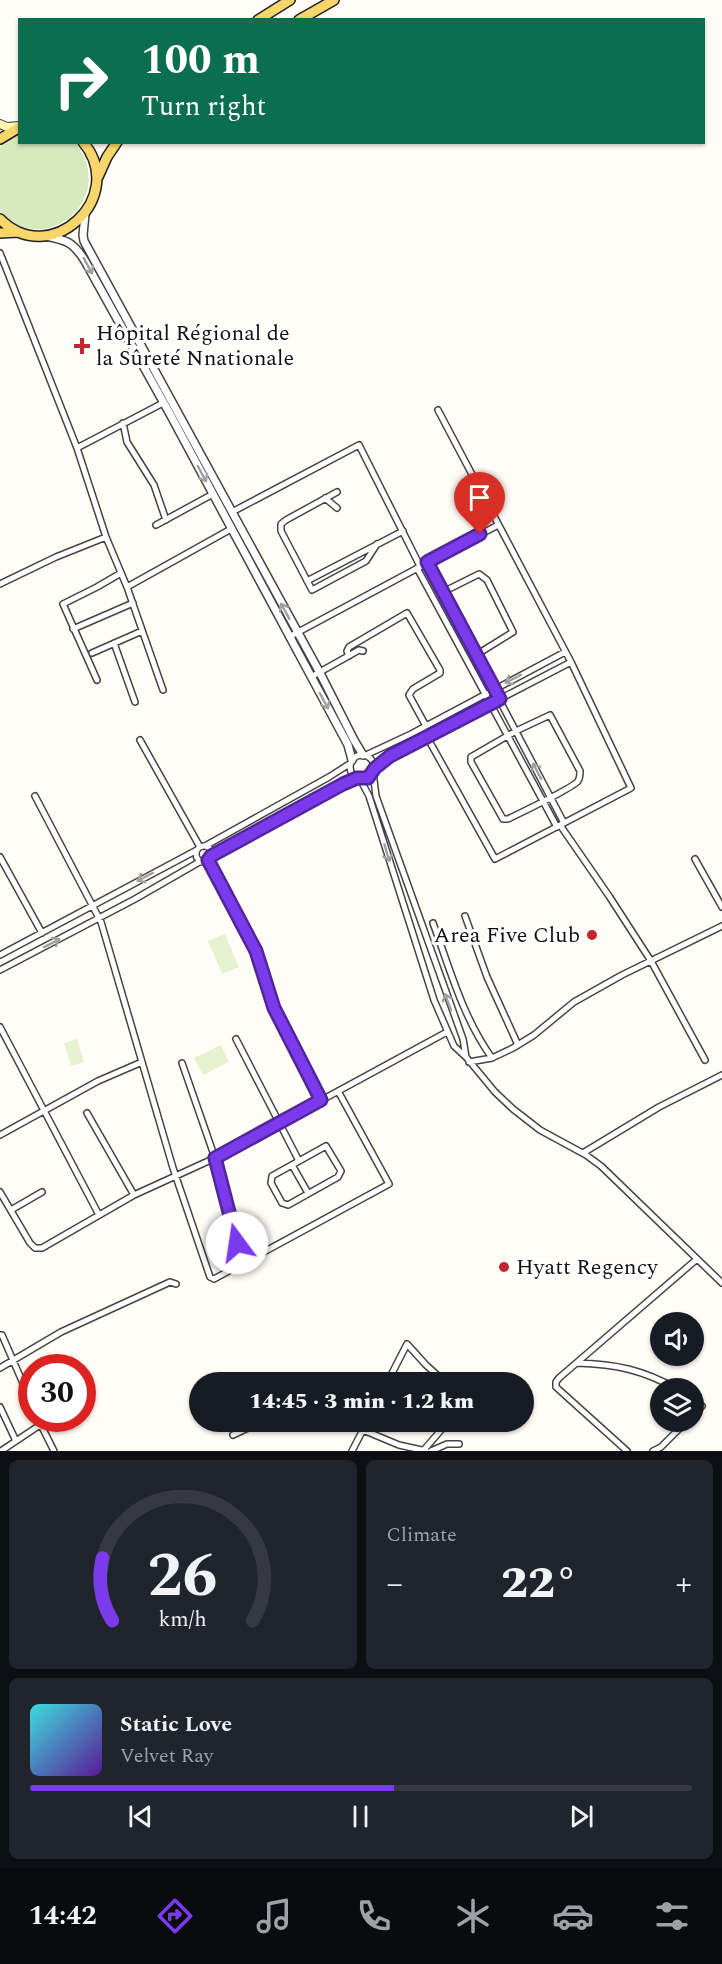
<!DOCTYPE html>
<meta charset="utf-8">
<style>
body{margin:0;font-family:Spectral,serif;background:#20242c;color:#f1f3f6;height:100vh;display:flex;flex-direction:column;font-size:22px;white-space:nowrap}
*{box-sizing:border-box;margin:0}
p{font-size:20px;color:#9ea1a6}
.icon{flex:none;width:33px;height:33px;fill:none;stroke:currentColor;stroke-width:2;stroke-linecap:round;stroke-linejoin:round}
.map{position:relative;height:1451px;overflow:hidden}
.details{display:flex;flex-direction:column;gap:9px;padding:9px;background:#0d0f14;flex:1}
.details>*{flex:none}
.hud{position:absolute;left:18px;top:18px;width:687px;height:126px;border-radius:0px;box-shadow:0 2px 4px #0004;background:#0b6e4f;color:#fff;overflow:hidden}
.buttons{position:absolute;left:650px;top:1312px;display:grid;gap:12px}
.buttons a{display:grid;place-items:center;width:54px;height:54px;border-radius:50%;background:#171b24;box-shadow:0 2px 4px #0004;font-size:30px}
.speed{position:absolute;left:18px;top:1354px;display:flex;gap:12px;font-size:30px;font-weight:700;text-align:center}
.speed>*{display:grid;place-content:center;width:78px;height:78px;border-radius:50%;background:#171b24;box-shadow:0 2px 4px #0004;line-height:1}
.speed .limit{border:9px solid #d22;background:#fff;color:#111}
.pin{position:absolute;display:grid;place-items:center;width:51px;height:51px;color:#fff;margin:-62px -26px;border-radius:50% 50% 50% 0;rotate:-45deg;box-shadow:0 0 6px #0007}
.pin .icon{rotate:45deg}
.me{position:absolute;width:66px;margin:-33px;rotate:346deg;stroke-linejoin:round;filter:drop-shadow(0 0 4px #0008)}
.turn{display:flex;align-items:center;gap:21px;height:126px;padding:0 24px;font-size:27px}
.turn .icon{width:78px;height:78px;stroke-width:2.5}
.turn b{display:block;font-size:42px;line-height:51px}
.big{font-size:45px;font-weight:800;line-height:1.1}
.details .card{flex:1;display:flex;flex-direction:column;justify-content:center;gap:9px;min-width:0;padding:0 21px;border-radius:9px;background:#20242c}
.details .dial{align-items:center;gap:0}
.dial svg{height:156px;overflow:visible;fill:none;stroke:#363941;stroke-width:7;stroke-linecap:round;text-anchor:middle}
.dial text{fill:#f1f3f6;stroke:none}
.song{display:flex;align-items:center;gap:18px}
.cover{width:72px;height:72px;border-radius:9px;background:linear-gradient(135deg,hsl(180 70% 55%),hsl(270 70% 35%))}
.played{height:6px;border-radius:3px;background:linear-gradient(90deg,#7c3aed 55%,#363941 55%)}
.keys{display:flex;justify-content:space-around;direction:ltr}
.heat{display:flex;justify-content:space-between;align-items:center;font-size:33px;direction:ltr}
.details .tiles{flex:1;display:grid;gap:9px;grid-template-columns:1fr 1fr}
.card:last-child{grid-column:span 2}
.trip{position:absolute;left:189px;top:1372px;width:345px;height:60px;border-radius:30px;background:#171b24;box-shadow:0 2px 4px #0004;font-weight:800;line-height:60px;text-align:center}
.dock{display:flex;height:96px;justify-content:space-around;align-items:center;background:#090b0e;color:#9ea1a6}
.dock .icon{width:42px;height:42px}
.dock .selected{color:#7c3aed}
.dock b{font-size:27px;color:#f1f3f6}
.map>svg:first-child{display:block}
.green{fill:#d5ebbd}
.pitch{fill:#e6f2cf}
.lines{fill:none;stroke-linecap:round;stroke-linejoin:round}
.minor-casing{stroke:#444;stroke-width:8}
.tertiary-casing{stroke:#444;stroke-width:10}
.secondary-casing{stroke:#333;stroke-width:10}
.primary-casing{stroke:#222;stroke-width:12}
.minor{stroke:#fff;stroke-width:5}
.tertiary{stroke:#fff;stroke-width:7}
.secondary{stroke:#fff6b0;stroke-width:8}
.primary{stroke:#f9d66b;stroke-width:9}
.oneway{stroke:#a0a0a0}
.route-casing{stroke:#51269a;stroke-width:15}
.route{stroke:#7c3aed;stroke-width:10}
.poi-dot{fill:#c4262e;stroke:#fff;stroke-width:2}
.labels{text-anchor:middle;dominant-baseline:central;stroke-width:6;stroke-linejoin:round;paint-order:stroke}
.poi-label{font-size:22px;fill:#111;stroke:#fff;text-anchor:start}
</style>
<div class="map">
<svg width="722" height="1451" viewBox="0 0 722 1451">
<rect width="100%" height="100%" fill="#fffdf5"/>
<path class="green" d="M19 131 20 142H75C121 202 40 260 0 211V147L4 142Z"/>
<path class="pitch" d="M225 934 239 967 222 974 208 941Z
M77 1039 84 1062 71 1066 64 1043Z
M221 1045 229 1062 203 1075 194 1058Z"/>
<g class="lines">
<defs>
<path id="minor" d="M0 253 77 448 106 537 127 587 163 690
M123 423 127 442 154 485 166 520
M77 448 163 403
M337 492 286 520 281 524V531L312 590 366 561 377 544
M325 498 337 508
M232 512 359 445 420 566
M156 525 213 494
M427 562 564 823
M417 568 557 827
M307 581 403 531
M0 584 56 557 106 537
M127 587 231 529
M443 592 479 574 487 580 513 632 476 655
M73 629 133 603
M289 637 498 525
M114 643 135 702
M92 653 142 631
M349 656 347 651 349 647 407 613 440 670V673L413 689 409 695 426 726
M311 677 359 650 363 651
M97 680 63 604 97 587 121 573
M550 715 580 771C580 775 580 778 578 781 573 788 520 813 508 819H503L471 762V757L516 731Z
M422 728 495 859 631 788 571 662 438 410
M140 740 200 847
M350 767a12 12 0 1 1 24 0a12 12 0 1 1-24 0Z
M366 755 411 734 565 652
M374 768 390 756 571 662
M373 772 376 796 463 1039 466 1057
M360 779 369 796 434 1000 454 1046 466 1057 495 1092 513 1109 540 1130 586 1155 601 1166 722 1283
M35 796 101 922 173 1168 210 1277 214 1279 389 1184 338 1091
M560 825 609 896 651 961 705 1060
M205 846 329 777 351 763
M196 854a8 8 0 1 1 16 0a8 8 0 1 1-16 0Z
M211 856 343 784 357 778
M0 857 42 933
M695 859 722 907
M208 860 256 951 274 1009 321 1100
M465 916 487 977 518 1045
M433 923C450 969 463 1018 492 1058
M0 955 197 850
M0 970 135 899 201 861
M0 1027 99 1215
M236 1039 299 1161
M469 1062 492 1058 513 1048 534 1035 574 1002 622 975 722 926
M182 1063 215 1158 242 1264
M87 1113 134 1195
M0 1135 98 1081 142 1062
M326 1146 341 1171 338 1177 288 1205 282 1203 271 1183 272 1176Z
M583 1153 659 1107 722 1075
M292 1165 308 1193
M0 1192 30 1243 35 1248H42L134 1195 215 1158 447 1032
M11 1210 42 1192
M0 1335H2L32 1404
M577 1363C616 1364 643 1370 677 1389
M0 1368 61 1332 170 1282 176 1284
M387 1383 407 1344 426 1365 446 1383
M693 1398 702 1406 693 1415
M0 1407 16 1441
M38 1419 54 1451
M363 1430 399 1445 426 1451
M233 1435 261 1422
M1 1451 40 1425
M352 1451 367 1422
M423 1451 448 1422
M431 1451 447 1444H459
M627 1451 556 1387V1382L559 1378 697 1259
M653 1451 661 1447 686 1422"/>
<path id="tertiary" d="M85 214 83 235 84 241 320 673 354 740 363 755
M45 236C67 240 73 242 85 261L170 414 348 745 352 760"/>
<path id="secondary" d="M0 124 7 127 20 126"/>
<path id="primary" d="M258 20 290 0
M299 20 334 0
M0 139 20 127
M98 177 107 157 117 142
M0 219C50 270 129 197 83 142
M0 233 18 232"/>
</defs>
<use href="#minor" class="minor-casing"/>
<use href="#tertiary" class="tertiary-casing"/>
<use href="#secondary" class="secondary-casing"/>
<use href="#primary" class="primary-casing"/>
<use href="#minor" class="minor"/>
<use href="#tertiary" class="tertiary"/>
<use href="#secondary" class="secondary"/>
<use href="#primary" class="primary"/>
</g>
<defs><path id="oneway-shaft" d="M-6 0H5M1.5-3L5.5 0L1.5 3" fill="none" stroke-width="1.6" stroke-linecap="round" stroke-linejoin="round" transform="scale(1.5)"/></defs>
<g class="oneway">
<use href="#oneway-shaft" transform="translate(88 266) rotate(61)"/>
<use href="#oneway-shaft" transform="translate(202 474) rotate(62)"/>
<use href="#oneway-shaft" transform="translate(285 611) rotate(-119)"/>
<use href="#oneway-shaft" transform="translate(513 679) rotate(152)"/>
<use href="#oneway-shaft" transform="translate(324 701) rotate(62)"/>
<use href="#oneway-shaft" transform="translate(537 771) rotate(-118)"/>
<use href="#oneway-shaft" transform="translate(387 853) rotate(73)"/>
<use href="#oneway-shaft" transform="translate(145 877) rotate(152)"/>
<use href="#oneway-shaft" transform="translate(52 943) rotate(-27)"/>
<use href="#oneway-shaft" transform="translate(448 1002) rotate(-110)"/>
</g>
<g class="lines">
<defs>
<path id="route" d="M237 1243 215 1158 321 1100 274 1008 256 951 208 860 211 856 343 784 357 778H368L375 768 390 756 500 699 427 562 480 534"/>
</defs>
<use href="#route" class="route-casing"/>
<use href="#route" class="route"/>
</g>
<g class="poi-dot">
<path d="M79 337h6v6h6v6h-6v6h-6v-6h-6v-6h6z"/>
<circle cx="592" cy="935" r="6"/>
<circle cx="504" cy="1267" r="6"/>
</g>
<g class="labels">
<g class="poi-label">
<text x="96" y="333">Hôpital Régional de<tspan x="96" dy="25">la Sûreté Nnationale</tspan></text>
<text x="580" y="935" text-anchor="end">Area Five Club</text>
<text x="516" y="1267">Hyatt Regency</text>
</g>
</g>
</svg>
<div class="buttons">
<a><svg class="icon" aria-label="sound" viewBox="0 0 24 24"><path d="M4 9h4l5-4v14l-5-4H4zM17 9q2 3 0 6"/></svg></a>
<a><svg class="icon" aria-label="layers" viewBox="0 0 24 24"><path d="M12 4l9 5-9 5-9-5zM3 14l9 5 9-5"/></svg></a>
</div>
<div class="speed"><div class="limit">30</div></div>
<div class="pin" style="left:480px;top:534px;background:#d93025"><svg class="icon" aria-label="arrive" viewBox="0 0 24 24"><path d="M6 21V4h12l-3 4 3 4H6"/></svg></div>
<svg class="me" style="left:237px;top:1243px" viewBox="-20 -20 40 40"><circle r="19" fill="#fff"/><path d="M0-13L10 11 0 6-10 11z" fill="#7c3aed"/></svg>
<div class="trip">14:45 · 3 min · 1.2 km</div>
<div class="hud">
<div class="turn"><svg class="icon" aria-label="right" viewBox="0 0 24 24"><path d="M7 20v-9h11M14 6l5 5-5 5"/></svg><div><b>100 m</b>Turn right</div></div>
</div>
</div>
<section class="details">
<div class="tiles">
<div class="card dial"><svg viewBox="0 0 100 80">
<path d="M14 69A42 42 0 1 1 86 69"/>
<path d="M14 69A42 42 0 0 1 9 37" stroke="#7c3aed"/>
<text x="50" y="56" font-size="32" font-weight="700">26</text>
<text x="50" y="72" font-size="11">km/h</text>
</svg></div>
<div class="card"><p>Climate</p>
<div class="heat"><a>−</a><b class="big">22°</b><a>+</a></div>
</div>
<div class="card">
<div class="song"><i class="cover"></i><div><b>Static Love</b><p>Velvet Ray</p></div></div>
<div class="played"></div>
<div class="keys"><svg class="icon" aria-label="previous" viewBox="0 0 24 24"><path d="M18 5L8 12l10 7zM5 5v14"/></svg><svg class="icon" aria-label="pause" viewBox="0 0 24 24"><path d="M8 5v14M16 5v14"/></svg><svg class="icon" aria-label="next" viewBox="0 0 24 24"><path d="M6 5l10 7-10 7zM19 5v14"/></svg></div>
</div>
</div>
</section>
<nav class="dock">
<b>14:42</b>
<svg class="icon selected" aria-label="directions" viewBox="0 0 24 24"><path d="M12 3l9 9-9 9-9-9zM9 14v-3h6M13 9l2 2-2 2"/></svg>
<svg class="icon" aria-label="music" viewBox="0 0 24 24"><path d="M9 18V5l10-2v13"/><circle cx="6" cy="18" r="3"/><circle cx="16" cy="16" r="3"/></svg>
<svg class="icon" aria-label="phone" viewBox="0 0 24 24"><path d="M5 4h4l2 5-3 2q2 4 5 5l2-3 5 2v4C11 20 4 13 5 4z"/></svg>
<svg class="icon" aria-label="climate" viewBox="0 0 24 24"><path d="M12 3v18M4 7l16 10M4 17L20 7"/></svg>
<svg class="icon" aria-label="car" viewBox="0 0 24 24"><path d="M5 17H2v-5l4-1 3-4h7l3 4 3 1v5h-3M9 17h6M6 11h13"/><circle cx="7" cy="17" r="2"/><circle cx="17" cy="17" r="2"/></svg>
<svg class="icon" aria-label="filters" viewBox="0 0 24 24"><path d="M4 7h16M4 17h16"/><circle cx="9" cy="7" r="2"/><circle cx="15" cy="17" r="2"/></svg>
</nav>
